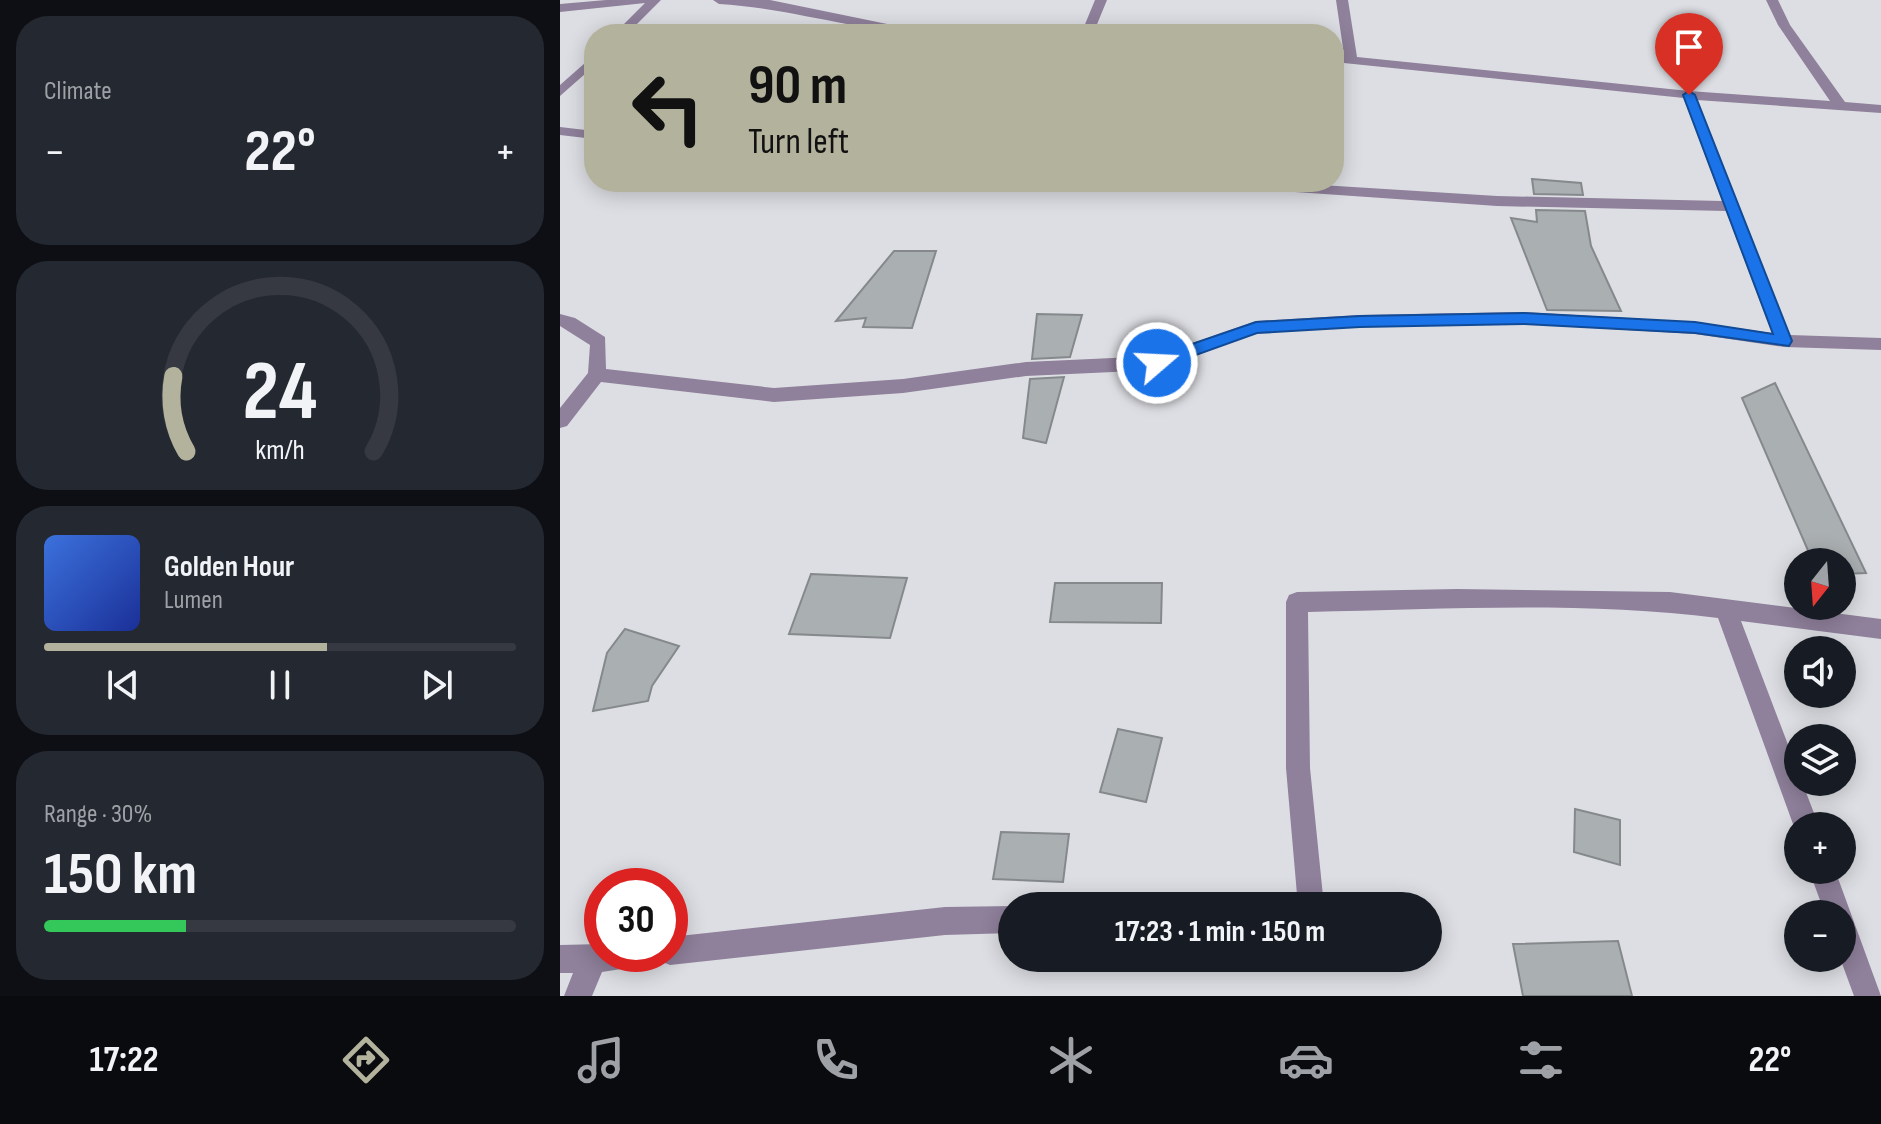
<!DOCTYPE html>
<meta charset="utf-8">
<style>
body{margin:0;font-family:"Sofia Sans Condensed",sans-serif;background:#242831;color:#f1f3f6;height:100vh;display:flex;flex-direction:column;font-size:30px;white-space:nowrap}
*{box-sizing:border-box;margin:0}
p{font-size:26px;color:#9ea1a6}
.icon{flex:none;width:44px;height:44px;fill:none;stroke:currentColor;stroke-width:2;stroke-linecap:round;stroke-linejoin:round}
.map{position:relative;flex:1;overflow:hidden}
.side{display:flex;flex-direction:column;gap:16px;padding:16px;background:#0d0f14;width:560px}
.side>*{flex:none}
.hud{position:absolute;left:24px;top:24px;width:760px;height:168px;border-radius:32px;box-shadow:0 4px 20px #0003;background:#b3b29c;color:#111;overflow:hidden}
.needle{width:52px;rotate:197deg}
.fabs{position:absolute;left:1224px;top:548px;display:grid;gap:16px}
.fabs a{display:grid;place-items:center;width:72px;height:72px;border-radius:50%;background:#171b24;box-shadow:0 4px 20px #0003;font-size:40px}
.speed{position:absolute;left:24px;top:868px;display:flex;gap:16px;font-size:40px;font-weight:700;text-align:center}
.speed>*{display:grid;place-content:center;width:104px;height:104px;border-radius:50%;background:#171b24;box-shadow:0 4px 20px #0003;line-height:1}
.speed .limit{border:12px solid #d22;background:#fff;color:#111}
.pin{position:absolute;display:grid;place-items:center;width:68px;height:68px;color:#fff;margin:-82px -34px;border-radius:50% 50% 50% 0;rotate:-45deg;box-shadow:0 0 8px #0007}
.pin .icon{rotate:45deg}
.me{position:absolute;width:88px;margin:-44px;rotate:71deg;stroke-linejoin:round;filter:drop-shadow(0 0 6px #0008)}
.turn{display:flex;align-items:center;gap:28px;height:168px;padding:0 32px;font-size:36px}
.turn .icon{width:104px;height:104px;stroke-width:2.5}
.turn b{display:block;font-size:56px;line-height:68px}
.big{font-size:60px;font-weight:700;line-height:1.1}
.side .widget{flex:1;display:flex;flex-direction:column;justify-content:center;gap:12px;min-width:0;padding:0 28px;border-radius:32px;background:#242831}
.side .dial{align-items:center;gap:0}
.dial svg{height:208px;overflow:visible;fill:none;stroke:#363941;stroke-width:7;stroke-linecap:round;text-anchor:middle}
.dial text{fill:#f1f3f6;stroke:none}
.song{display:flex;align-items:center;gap:24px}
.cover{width:96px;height:96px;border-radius:12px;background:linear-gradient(135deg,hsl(220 70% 55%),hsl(230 70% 35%))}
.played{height:8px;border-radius:4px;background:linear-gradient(90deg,#b3b29c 60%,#363941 60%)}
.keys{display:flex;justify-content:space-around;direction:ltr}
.heat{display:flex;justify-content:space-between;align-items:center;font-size:44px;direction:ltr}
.charge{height:12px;border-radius:6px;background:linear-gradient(90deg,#34c759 30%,#363941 0)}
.trip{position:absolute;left:438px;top:892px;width:444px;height:80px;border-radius:40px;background:#171b24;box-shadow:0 4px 20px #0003;font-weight:700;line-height:80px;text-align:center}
.tabs{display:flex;height:128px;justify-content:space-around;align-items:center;background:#090b0e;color:#9ea1a6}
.tabs .icon{width:56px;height:56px}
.tabs .selected{color:#b3b29c}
.tabs b{font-size:36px;color:#f1f3f6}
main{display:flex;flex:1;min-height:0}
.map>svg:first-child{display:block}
.building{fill:#aaafb2;stroke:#85898c;stroke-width:2}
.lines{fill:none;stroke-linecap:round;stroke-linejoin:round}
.minor{fill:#8f809b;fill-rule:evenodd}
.route{fill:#1a73e8;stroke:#114b97;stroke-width:2}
</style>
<main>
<section class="side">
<div class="widget"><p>Climate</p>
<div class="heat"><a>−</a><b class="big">22°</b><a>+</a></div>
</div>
<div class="widget dial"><svg viewBox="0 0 100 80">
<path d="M14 69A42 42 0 1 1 86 69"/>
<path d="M14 69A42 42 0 0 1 9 40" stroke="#b3b29c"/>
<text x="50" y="56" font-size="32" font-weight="700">24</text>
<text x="50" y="72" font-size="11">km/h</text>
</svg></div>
<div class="widget">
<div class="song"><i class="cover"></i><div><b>Golden Hour</b><p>Lumen</p></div></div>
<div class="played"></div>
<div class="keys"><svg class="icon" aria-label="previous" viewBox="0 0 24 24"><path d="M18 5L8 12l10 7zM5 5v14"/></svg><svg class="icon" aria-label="pause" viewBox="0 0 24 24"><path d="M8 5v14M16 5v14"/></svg><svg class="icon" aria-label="next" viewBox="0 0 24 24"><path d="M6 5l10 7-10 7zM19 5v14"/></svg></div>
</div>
<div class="widget"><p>Range · 30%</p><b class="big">150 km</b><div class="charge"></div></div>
</section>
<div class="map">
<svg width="1321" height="996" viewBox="0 0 1321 996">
<rect width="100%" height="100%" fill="#dddee3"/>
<path class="building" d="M972 179 1021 183 1023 195 974 194Z
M976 210 1025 211 1031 246 1061 311 987 310 951 218 977 222Z
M334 251H376L352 328 303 327 306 318 276 321Z
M477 314 522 315 510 357 472 359Z
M504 377 486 443 463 438 470 379Z
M1215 383 1306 573 1282 574V562H1253L1182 398Z
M251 574 347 578 330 638 229 634Z
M495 583H602L601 623 490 622Z
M65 629 119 646 92 686 88 701 33 711 47 653Z
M558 729 602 738 586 802 540 792Z
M1015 809 1060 820V865L1014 852Z
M441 832 509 834 503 882 433 879Z
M1058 941 1072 996H963L953 944Z"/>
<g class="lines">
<path class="minor" d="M46 0H101L67 34H54L85 3 0 12V4Z
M153 0H210L376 34C305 34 232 8 159 4Z
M535 0H547L533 34H521Z
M776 0H788L797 57 1129 91 1270 101 1218 25 1206 0H1218L1230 25 1285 102 1321 105V113L1137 100 1230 335 1321 338V350L1224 347 1135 334 964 324 800 327 697 333 597 370 466 376 343 393 214 402 41 382 7 426 0 428V408L28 373 30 345 0 326V314L15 318 45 337 46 369 214 388 343 379 466 362 596 356 696 321 800 315 964 312 1135 322 1212 333 1166 211 937 206 635 185 633 182H713L937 196 1162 201 1124 98 774 62V54L784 55Z
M34 55V66L0 96V85Z
M0 127 34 131V139L0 135Z
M897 589 1110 592 1321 619V639L1181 621 1238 771V782H1242L1259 826H1238L1237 835 1158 618C1027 601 881 609 748 612L750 768 764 906H738L726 768V602L729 595 737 592Z
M1249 870H1275L1321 996H1294L1280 958 1282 914H1265Z
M453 906 452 933 385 935 110 965 100 961 97 954H110V937L385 907Z
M42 944V954H97L93 964 42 972 32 996H4L13 973H0V945Z"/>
</g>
<path class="route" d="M1129 91 1135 95 1232 341 1229 346 1135 333 964 324 800 327 697 333 597 369 589 363 591 358 696 322 800 316 964 313 1135 322 1213 334 1123 95Z"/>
</svg>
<div class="fabs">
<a><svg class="needle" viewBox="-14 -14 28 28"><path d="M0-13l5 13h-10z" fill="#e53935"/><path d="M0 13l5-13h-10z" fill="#9ea1a6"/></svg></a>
<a><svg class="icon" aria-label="sound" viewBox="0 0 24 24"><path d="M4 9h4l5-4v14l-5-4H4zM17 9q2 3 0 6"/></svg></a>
<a><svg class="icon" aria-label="layers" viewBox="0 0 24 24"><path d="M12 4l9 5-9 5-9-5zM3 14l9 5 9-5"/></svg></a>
<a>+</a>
<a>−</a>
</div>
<div class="speed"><div class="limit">30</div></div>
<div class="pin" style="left:1129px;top:95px;background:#d93025"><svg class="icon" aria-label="arrive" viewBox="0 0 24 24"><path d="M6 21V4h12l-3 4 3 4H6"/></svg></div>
<svg class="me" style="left:597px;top:363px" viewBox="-20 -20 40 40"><circle r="17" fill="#1a73e8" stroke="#fff" stroke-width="3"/><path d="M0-11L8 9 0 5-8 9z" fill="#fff"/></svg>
<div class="trip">17:23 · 1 min · 150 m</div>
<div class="hud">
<div class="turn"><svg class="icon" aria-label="left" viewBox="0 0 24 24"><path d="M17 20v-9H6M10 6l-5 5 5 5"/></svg><div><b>90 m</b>Turn left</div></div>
</div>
</div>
</main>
<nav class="tabs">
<b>17:22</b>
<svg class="icon selected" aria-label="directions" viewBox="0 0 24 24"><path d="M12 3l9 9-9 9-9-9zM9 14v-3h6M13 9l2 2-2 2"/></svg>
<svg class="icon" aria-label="music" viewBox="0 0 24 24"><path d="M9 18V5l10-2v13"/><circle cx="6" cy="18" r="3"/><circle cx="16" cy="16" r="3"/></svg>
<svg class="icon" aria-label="phone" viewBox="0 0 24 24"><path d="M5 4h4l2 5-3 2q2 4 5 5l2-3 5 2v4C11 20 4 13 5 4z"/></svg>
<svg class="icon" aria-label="climate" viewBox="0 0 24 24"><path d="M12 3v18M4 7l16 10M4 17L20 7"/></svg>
<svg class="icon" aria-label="car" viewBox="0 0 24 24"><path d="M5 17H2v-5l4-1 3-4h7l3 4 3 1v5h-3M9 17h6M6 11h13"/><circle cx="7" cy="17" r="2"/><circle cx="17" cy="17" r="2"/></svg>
<svg class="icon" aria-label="filters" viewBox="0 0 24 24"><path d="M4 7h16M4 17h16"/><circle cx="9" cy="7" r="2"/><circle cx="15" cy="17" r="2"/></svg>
<b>22°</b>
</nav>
